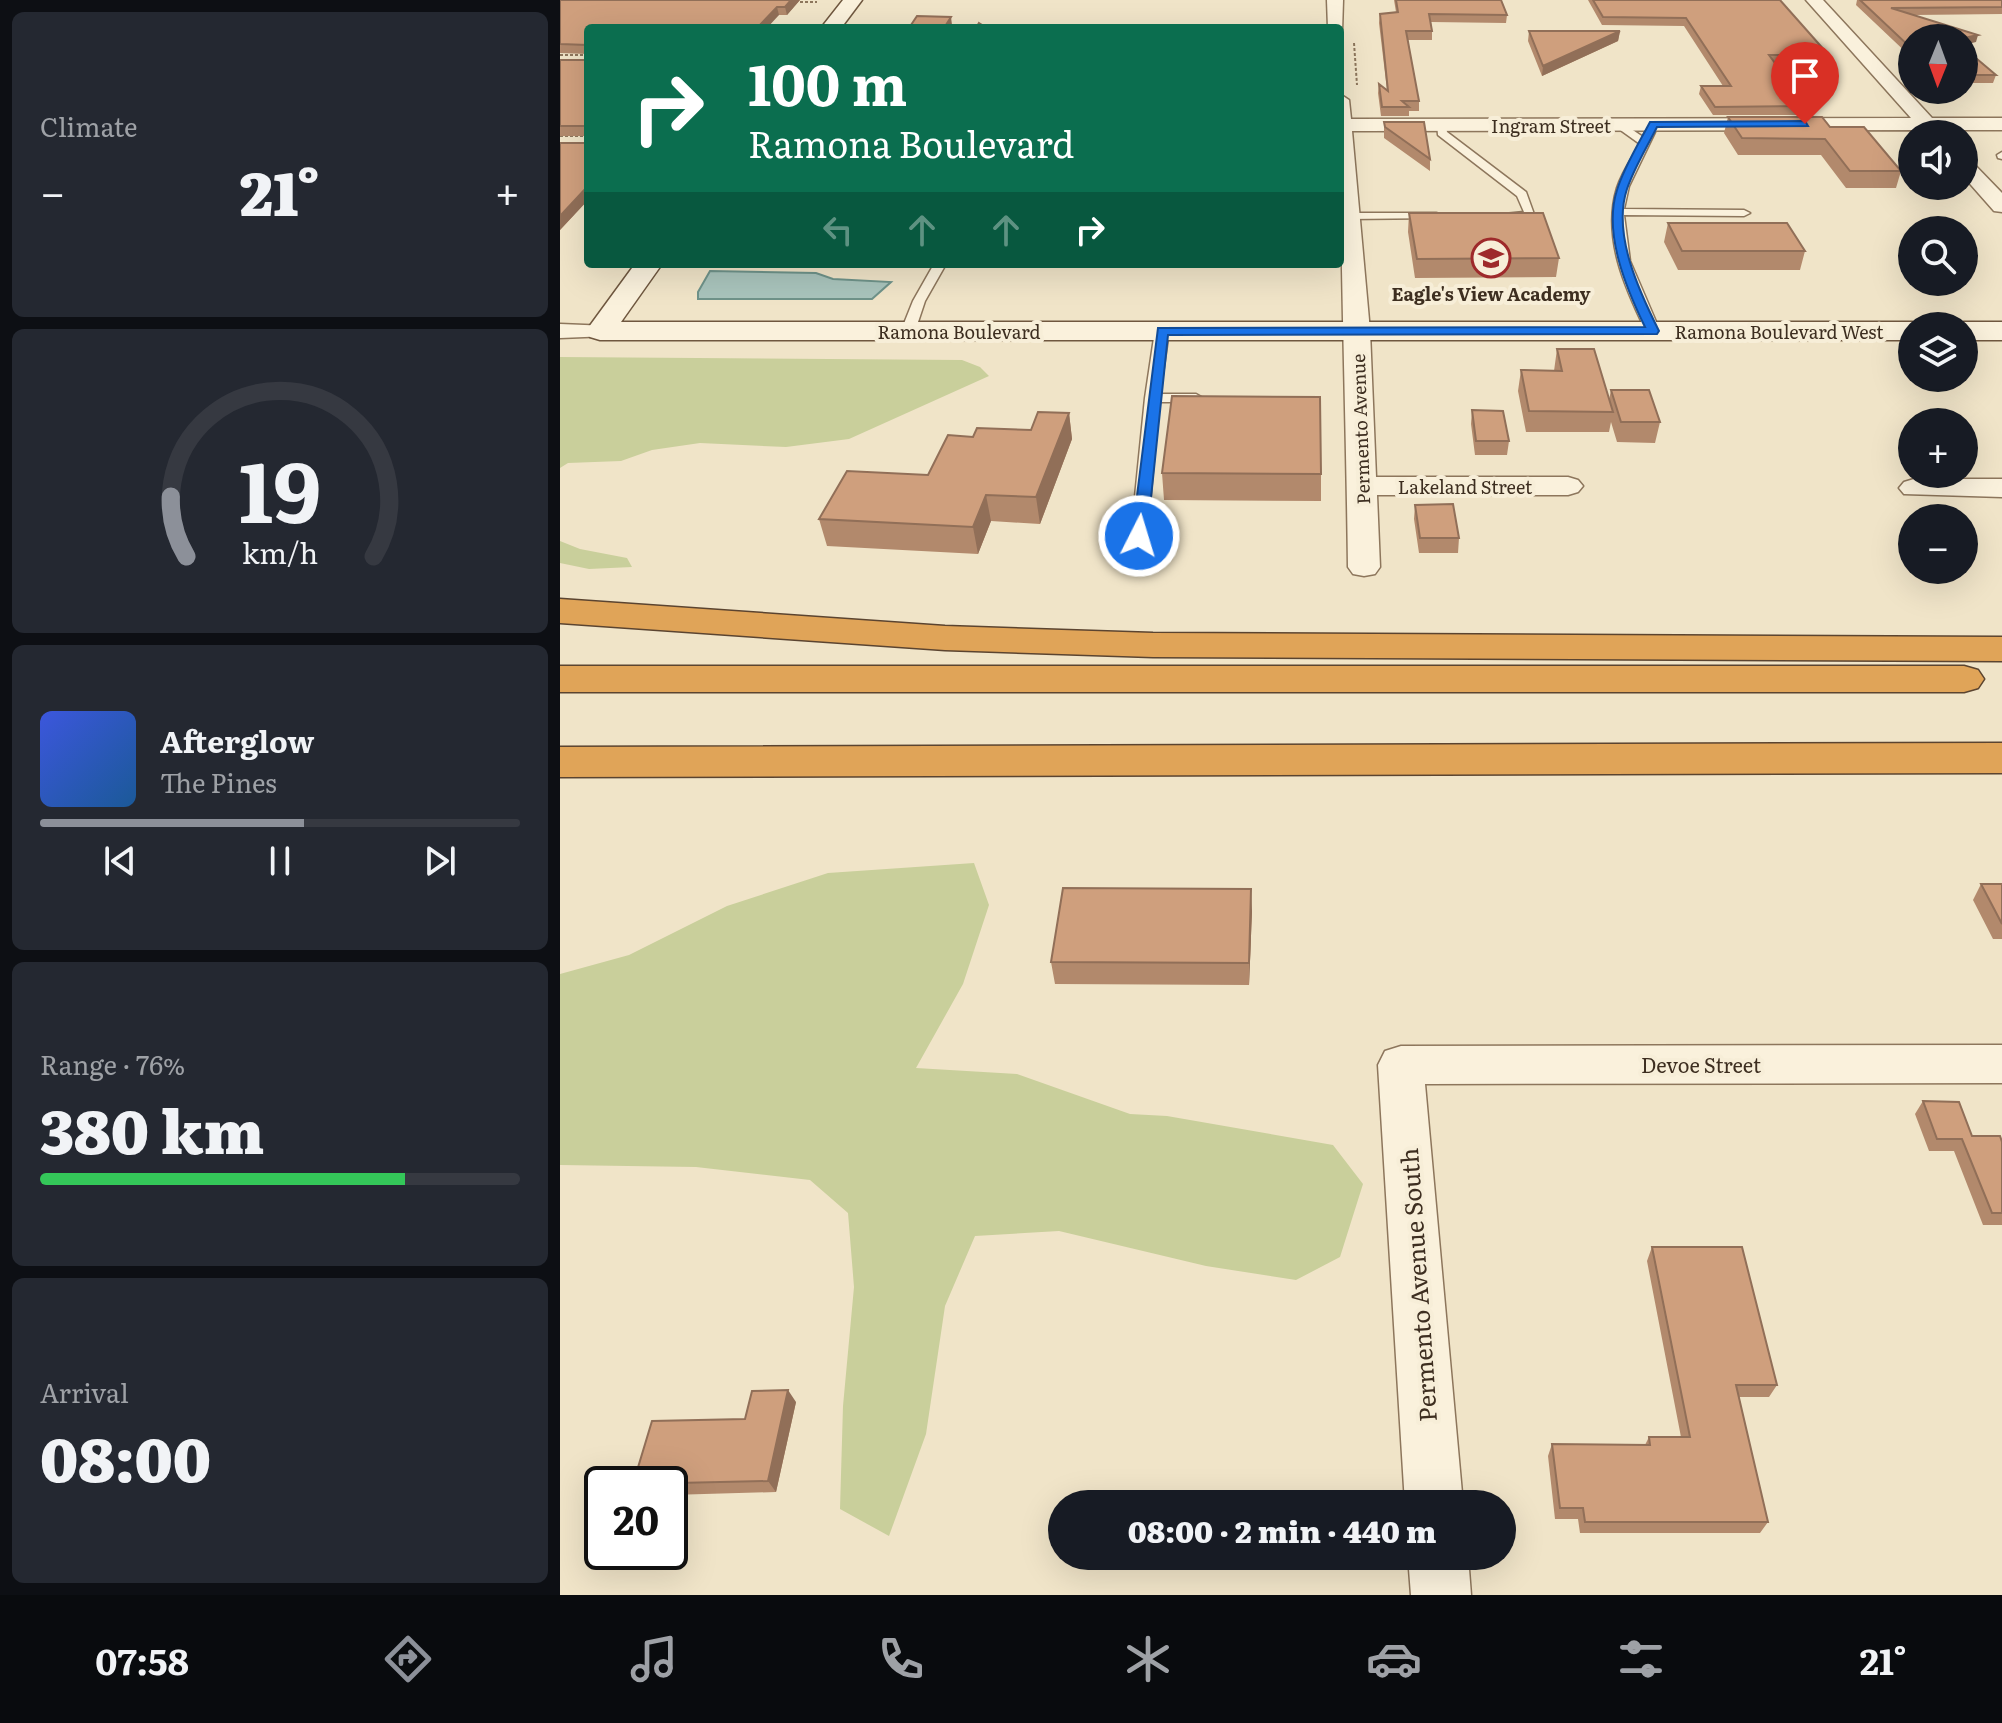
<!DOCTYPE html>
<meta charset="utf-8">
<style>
body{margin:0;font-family:Literata,serif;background:#242831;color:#f1f3f6;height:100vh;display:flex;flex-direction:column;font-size:30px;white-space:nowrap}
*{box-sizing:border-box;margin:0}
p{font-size:26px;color:#9ea1a6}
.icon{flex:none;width:44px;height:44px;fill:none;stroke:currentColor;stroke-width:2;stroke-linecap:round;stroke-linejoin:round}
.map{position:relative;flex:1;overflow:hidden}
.drawer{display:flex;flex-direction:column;gap:12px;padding:12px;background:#0d0f14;width:560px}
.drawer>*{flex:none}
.hud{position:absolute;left:24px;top:24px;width:760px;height:244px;border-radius:8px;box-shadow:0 8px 32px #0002;background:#0b6e4f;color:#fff;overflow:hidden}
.needle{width:52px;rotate:181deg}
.fabs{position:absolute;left:1338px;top:24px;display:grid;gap:16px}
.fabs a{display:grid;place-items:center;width:80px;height:80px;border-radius:50%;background:#171b24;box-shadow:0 8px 32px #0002;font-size:40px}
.speed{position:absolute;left:24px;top:1466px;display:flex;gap:16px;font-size:40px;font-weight:700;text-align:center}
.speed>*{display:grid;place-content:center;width:104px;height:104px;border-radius:50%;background:#171b24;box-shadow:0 8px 32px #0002;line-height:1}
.speed .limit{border:4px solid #111;border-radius:12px;background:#fff;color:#111}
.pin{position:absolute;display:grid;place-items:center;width:68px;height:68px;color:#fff;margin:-82px -34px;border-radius:50% 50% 50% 0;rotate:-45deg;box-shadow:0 0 8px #0007}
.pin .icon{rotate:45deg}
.me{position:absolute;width:88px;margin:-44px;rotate:5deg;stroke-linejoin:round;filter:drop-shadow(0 0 6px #0008)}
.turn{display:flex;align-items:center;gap:28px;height:168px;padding:0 32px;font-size:36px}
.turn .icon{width:104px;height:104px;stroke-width:2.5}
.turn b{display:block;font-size:56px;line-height:68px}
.lanes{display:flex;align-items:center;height:76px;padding:0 32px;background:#0003;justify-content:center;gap:40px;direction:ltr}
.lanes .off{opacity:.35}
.big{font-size:60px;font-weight:800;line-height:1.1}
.drawer .tile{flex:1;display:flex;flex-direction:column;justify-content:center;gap:12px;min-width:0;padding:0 28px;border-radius:12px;background:#242831}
.drawer .dial{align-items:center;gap:0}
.dial svg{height:208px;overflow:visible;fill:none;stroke:#363941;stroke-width:7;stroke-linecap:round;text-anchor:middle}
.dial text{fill:#f1f3f6;stroke:none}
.song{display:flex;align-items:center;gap:24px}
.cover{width:96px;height:96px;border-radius:12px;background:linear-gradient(135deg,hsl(230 70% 55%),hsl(210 70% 35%))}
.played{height:8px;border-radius:4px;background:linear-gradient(90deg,#8c9099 55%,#363941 55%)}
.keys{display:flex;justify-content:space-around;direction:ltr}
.heat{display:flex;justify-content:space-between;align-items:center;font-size:44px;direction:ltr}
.charge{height:12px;border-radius:6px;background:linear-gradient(90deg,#34c759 76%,#363941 0)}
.trip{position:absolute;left:488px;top:1490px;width:468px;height:80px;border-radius:40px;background:#171b24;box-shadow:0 8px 32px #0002;font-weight:800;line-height:80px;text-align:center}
.tabs{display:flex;height:128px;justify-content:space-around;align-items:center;background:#090b0e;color:#9ea1a6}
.tabs .icon{width:56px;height:56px}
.tabs .active{color:#8c9099}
.tabs b{font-size:36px;color:#f1f3f6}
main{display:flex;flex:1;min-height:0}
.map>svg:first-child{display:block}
.green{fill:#c9cf9b}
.water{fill:#a9c4bc;stroke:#6f938a;stroke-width:2}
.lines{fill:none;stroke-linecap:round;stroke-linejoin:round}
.lane-casing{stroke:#8d765c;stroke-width:3}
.street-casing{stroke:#8d765c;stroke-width:3}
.secondary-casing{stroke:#6f573f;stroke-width:3}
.highway-casing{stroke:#5b4430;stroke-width:3}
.path{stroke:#8d765c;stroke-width:2;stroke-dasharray:3 2;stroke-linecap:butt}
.lane{fill:#faf1dc;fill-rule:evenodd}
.street{fill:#faf1dc;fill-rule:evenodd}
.secondary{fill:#faf1dc;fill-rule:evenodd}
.highway{fill:#e0a458;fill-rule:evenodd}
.wall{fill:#b2896c}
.shaded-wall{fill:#916f58}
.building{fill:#cf9f7d;stroke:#916f58;stroke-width:2}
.route{fill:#1a73e8;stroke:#114b97;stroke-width:2}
.labels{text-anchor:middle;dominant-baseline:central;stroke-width:8;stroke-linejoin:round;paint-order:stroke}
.far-street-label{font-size:18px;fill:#3d2e20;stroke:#f7eed8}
.far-poi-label{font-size:18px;font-weight:bold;fill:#3d2e20;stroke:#f7eed8}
.street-label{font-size:20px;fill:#3d2e20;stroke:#f7eed8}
.near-street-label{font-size:24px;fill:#3d2e20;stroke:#f7eed8}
</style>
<main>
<section class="drawer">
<div class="tile"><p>Climate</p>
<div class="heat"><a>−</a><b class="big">21°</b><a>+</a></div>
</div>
<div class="tile dial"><svg viewBox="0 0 100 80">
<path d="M14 69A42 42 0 1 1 86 69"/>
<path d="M14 69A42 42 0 0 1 8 46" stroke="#8c9099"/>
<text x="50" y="56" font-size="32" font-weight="700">19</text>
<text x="50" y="72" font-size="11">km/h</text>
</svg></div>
<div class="tile">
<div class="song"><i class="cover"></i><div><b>Afterglow</b><p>The Pines</p></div></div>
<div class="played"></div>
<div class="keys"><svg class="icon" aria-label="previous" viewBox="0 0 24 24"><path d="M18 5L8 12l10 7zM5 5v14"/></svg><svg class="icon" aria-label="pause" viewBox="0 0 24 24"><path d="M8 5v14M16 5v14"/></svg><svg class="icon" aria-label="next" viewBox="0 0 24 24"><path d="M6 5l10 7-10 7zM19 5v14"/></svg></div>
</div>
<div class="tile"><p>Range · 76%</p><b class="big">380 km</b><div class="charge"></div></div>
<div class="tile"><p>Arrival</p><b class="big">08:00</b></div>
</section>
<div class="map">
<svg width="1442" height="1595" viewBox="0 0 1442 1595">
<rect width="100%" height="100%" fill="#f0e4c8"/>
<path class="green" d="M0 357 402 360 420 367 429 376 289 439 226 447 140 443 92 450 61 461 8 463 0 468Z
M0 541 20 549 67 558 72 567 29 569 0 563Z
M414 863 429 905 403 984 356 1068 457 1074 570 1114 607 1116 773 1145 803 1184 780 1257 736 1280 646 1266 499 1231 415 1236 385 1306 366 1434 329 1536 280 1509 283 1406 294 1287 288 1213 250 1180 136 1167 0 1165V974L69 955 167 906 268 873Z"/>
<path class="water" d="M150 271 256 273 273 279 331 282 312 299H138V292Z"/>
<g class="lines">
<defs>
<path id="lane" d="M1093 121 1098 124 1095 132 1069 186 1064 209 1184 210 1190 213 1184 216 1064 215 1070 261 1100 331 1093 335 1086 331C1065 288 1042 237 1057 188 1062 172 1072 158 1080 144L1052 124 1061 122 1083 137 1088 124Z
M877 123H885L887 132 966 192 975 217 944 218V214L964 212 957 196 878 135Z
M1442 152V159L1438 158 1437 155Z
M876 213 880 214V218L788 219 782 216 788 213Z
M374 264H386L365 301 355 331 343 334 341 331 353 301Z
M602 327 609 331 600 394H636L643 398 636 402H599L587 536 579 541 571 536 585 398 595 331Z"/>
<path id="street" d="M767 0H783L782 32 780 28H768Z
M1246 0H1263L1372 118H1442V130H1383L1386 134H1365L1362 130 792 131 810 331 816 477H1008L1018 480 1023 486 1018 492 1008 495H817L820 567 815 574 804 576 793 574 788 567C786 409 780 252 780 94L789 100 791 119 1351 118Z
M1404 159 1411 161 1442 193V212L1434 211 1404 177Z
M0 324 49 326 52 331 49 336 0 338Z
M1354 479H1442V497L1344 494 1339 488 1344 482Z
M1442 1045V1083L865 1084 903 1504H845L818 1065 825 1051 841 1046Z
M848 1556H908L911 1595H851Z"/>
<path id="secondary" d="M283 0H302L281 28H261Z
M75 264H102L61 322H1352L1363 326H1352V340H40L30 337 26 331Z
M1404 322H1442V340H1404V326H1393Z"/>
<path id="highway" d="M0 599 385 626 593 633 1442 637V661L593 657 385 650 0 623Z
M0 666H1404L1418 670 1424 679 1418 688 1404 692H0Z
M1442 743V773L0 777V747Z"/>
</defs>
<use href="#lane" class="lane-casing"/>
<use href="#street" class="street-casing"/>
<use href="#secondary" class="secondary-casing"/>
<use href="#highway" class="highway-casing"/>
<path class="path" d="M235 2H257
M794 43 797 85
M0 55H28
M0 136H28"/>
<use href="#lane" class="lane"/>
<use href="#street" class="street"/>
<use href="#secondary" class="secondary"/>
<use href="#highway" class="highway"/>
</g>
<path class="wall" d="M0 0H240L227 15H219L28 54 0 53Z
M834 0H941L947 15 946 23 871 22 872 31V40H848L859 101V111H849V116H821L818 93 819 84 827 90 819 23 820 14 836 12Z
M1028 0H1220L1266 55 1264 63H1215L1247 106 1245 115H1153L1139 94 1141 86H1163L1124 26 1042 25Z
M1297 0H1442V14L1354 15 1416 42 1352 38V58L1296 5Z
M969 31H1060L1058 41 982 76 968 41Z
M1404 48 1436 75 1433 83H1404Z
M28 57V200L0 230V143H27V136H0V60H25Z
M1168 117 1270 127 1341 171 1336 188H1286L1261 155H1178L1164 133Z
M824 122 870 159V171L824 138Z
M849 213 999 258 996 277 855 278 848 232Z
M1108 223 1245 251 1240 270H1118L1104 242Z
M997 349 1049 400 1051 390 1100 422 1095 443 1057 442 1051 422 1049 432H966L958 391 961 370 994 371Z
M912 410 949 441 947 455H915L911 424Z
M509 413 512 439 480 524 431 521 418 554 267 546 259 519 368 475 413 437 471 430Z
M602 473 761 474V501L604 500Z
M855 505 899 538 898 553H859L854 519Z
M1421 884H1442V939H1433L1413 900Z
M692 911 689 985 495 984 491 962Z
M1363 1101 1412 1136 1442 1142V1225H1423L1394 1151H1369L1355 1114Z
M1092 1247 1217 1385 1209 1397H1179L1208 1522 1200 1533H1020L1018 1519H995L988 1456 992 1444 1085 1445 1089 1437H1121L1087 1261Z
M236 1402 216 1492 110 1495V1484H73L185 1419Z"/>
<path class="shaded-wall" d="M231 0H240L227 15 225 7Z
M217 7 219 15 207 28H197Z
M391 17 392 25 390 28H384Z
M1060 31 1058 41 982 76 983 66Z
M1418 35 1416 42 1404 45V38Z
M28 186V200L0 230V216Z
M509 413 512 439 480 524 476 497Z
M426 495 431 521 418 554 413 527Z
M691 889 692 911 689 985V963Z
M228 1390 236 1402 216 1492 208 1481Z"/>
<path class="building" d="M0 0H231L225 7H217L197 28H28V56L27 45 0 44Z
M836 0H941L947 15 869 14 872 31H846L859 101H842L849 107H822L819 84 828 91 820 14 838 12Z
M1033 0H1220L1266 52V55H1209L1247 106 1155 107 1141 86H1171L1126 18 1043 17Z
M1300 0H1442V7L1331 8 1418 35 1404 38H1352V49Z
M357 16 391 17 384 28H349Z
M419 23 427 28H416Z
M969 31H1060L983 66Z
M1404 48 1436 75H1404Z
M28 57V186L0 216V143H27V126H0V60H25Z
M1168 117H1262L1270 127H1304L1341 171H1290L1265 139 1182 138Z
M824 122H864L870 159 825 127Z
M849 213H983L999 258 857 259Z
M1108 223H1227L1245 251H1122Z
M997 349H1034L1053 412 969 411 961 370 1002 371Z
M1051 390H1089L1100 422H1061Z
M612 396 760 397 761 474 602 473Z
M912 410 943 411 949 441H916Z
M478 412 509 413 476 497 426 495 413 527 259 519 287 471 368 475 388 435 413 437 417 428 471 430Z
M893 504 899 538H860L855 505Z
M1421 884H1442V924Z
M503 888 691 889 689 963 491 962Z
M1363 1101 1399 1102 1412 1136H1440L1442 1142V1213H1432L1402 1139H1377Z
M1092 1247H1182L1217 1385H1176L1208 1522H1025L1023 1508H1000L992 1444 1090 1445 1089 1437H1130Z
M228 1390 208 1481 73 1484 92 1421 185 1419 192 1391Z"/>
<path class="route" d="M1245 121 1248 126 1097 127C1087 147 1074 168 1067 189 1052 234 1079 291 1099 331L1097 334 608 335 587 536 579 540 572 536 598 328 1085 327C1066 288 1043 233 1057 190 1064 167 1079 143 1090 122Z"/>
<defs>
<symbol id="school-ring" viewBox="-11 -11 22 22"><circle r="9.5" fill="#f7eed8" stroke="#9e2a2b" stroke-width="1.5"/><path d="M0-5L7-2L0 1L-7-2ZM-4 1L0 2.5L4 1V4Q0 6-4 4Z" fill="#9e2a2b"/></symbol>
</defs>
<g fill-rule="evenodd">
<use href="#school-ring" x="909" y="236" width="44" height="44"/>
</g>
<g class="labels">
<g class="far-street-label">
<text x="991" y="125">Ingram Street</text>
<text x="399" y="331">Ramona Boulevard</text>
<text x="1219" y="331">Ramona Boulevard West</text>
<text transform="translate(800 429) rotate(-92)">Permento Avenue</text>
<text x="905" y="486">Lakeland Street</text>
</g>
<g class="far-poi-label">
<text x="931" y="293">Eagle's View Academy</text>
</g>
<g class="street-label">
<text x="1141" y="1064">Devoe Street</text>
</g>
<g class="near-street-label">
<text transform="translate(857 1285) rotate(-94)">Permento Avenue South</text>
</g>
</g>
</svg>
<div class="fabs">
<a><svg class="needle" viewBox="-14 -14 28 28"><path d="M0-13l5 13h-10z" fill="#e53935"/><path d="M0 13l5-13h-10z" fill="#9ea1a6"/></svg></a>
<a><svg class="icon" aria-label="sound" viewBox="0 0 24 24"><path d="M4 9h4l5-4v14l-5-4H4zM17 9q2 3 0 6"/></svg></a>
<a><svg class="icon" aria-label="search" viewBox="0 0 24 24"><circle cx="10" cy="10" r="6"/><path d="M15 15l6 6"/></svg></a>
<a><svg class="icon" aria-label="layers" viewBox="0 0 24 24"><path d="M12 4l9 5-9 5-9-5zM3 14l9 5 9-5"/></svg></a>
<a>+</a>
<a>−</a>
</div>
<div class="speed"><div class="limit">20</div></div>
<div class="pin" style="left:1245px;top:124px;background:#d93025"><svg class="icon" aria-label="arrive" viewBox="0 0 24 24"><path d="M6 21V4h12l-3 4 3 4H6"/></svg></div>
<svg class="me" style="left:579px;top:536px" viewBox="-20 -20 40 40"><circle r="17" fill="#1a73e8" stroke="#fff" stroke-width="3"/><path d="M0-11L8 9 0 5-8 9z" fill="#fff"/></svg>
<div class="trip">08:00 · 2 min · 440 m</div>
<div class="hud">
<div class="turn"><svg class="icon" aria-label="right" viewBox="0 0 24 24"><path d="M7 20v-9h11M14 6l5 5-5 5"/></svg><div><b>100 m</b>Ramona Boulevard</div></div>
<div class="lanes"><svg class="icon off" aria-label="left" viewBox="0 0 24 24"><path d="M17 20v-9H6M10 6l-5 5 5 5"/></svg><svg class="icon off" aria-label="ahead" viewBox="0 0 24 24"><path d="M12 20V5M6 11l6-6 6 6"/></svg><svg class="icon off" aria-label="ahead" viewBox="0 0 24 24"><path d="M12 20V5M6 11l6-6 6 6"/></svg><svg class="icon" aria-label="right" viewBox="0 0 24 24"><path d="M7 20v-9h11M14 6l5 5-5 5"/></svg></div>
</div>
</div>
</main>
<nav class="tabs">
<b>07:58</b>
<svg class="icon active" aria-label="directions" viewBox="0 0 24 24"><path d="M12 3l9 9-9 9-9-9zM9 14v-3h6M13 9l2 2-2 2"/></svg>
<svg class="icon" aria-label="music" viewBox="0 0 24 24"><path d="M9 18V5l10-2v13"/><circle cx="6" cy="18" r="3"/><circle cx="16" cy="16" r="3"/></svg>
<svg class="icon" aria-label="phone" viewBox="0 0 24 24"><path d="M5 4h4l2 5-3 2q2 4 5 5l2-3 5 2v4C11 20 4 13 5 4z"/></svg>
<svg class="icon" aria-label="climate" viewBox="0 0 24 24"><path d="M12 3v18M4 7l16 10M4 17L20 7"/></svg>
<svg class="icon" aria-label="car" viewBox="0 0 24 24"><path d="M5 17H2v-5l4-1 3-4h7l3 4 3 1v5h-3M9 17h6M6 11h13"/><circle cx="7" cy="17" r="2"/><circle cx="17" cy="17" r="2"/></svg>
<svg class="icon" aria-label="filters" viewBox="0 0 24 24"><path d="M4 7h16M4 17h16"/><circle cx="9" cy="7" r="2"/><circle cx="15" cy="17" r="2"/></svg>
<b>21°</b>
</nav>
